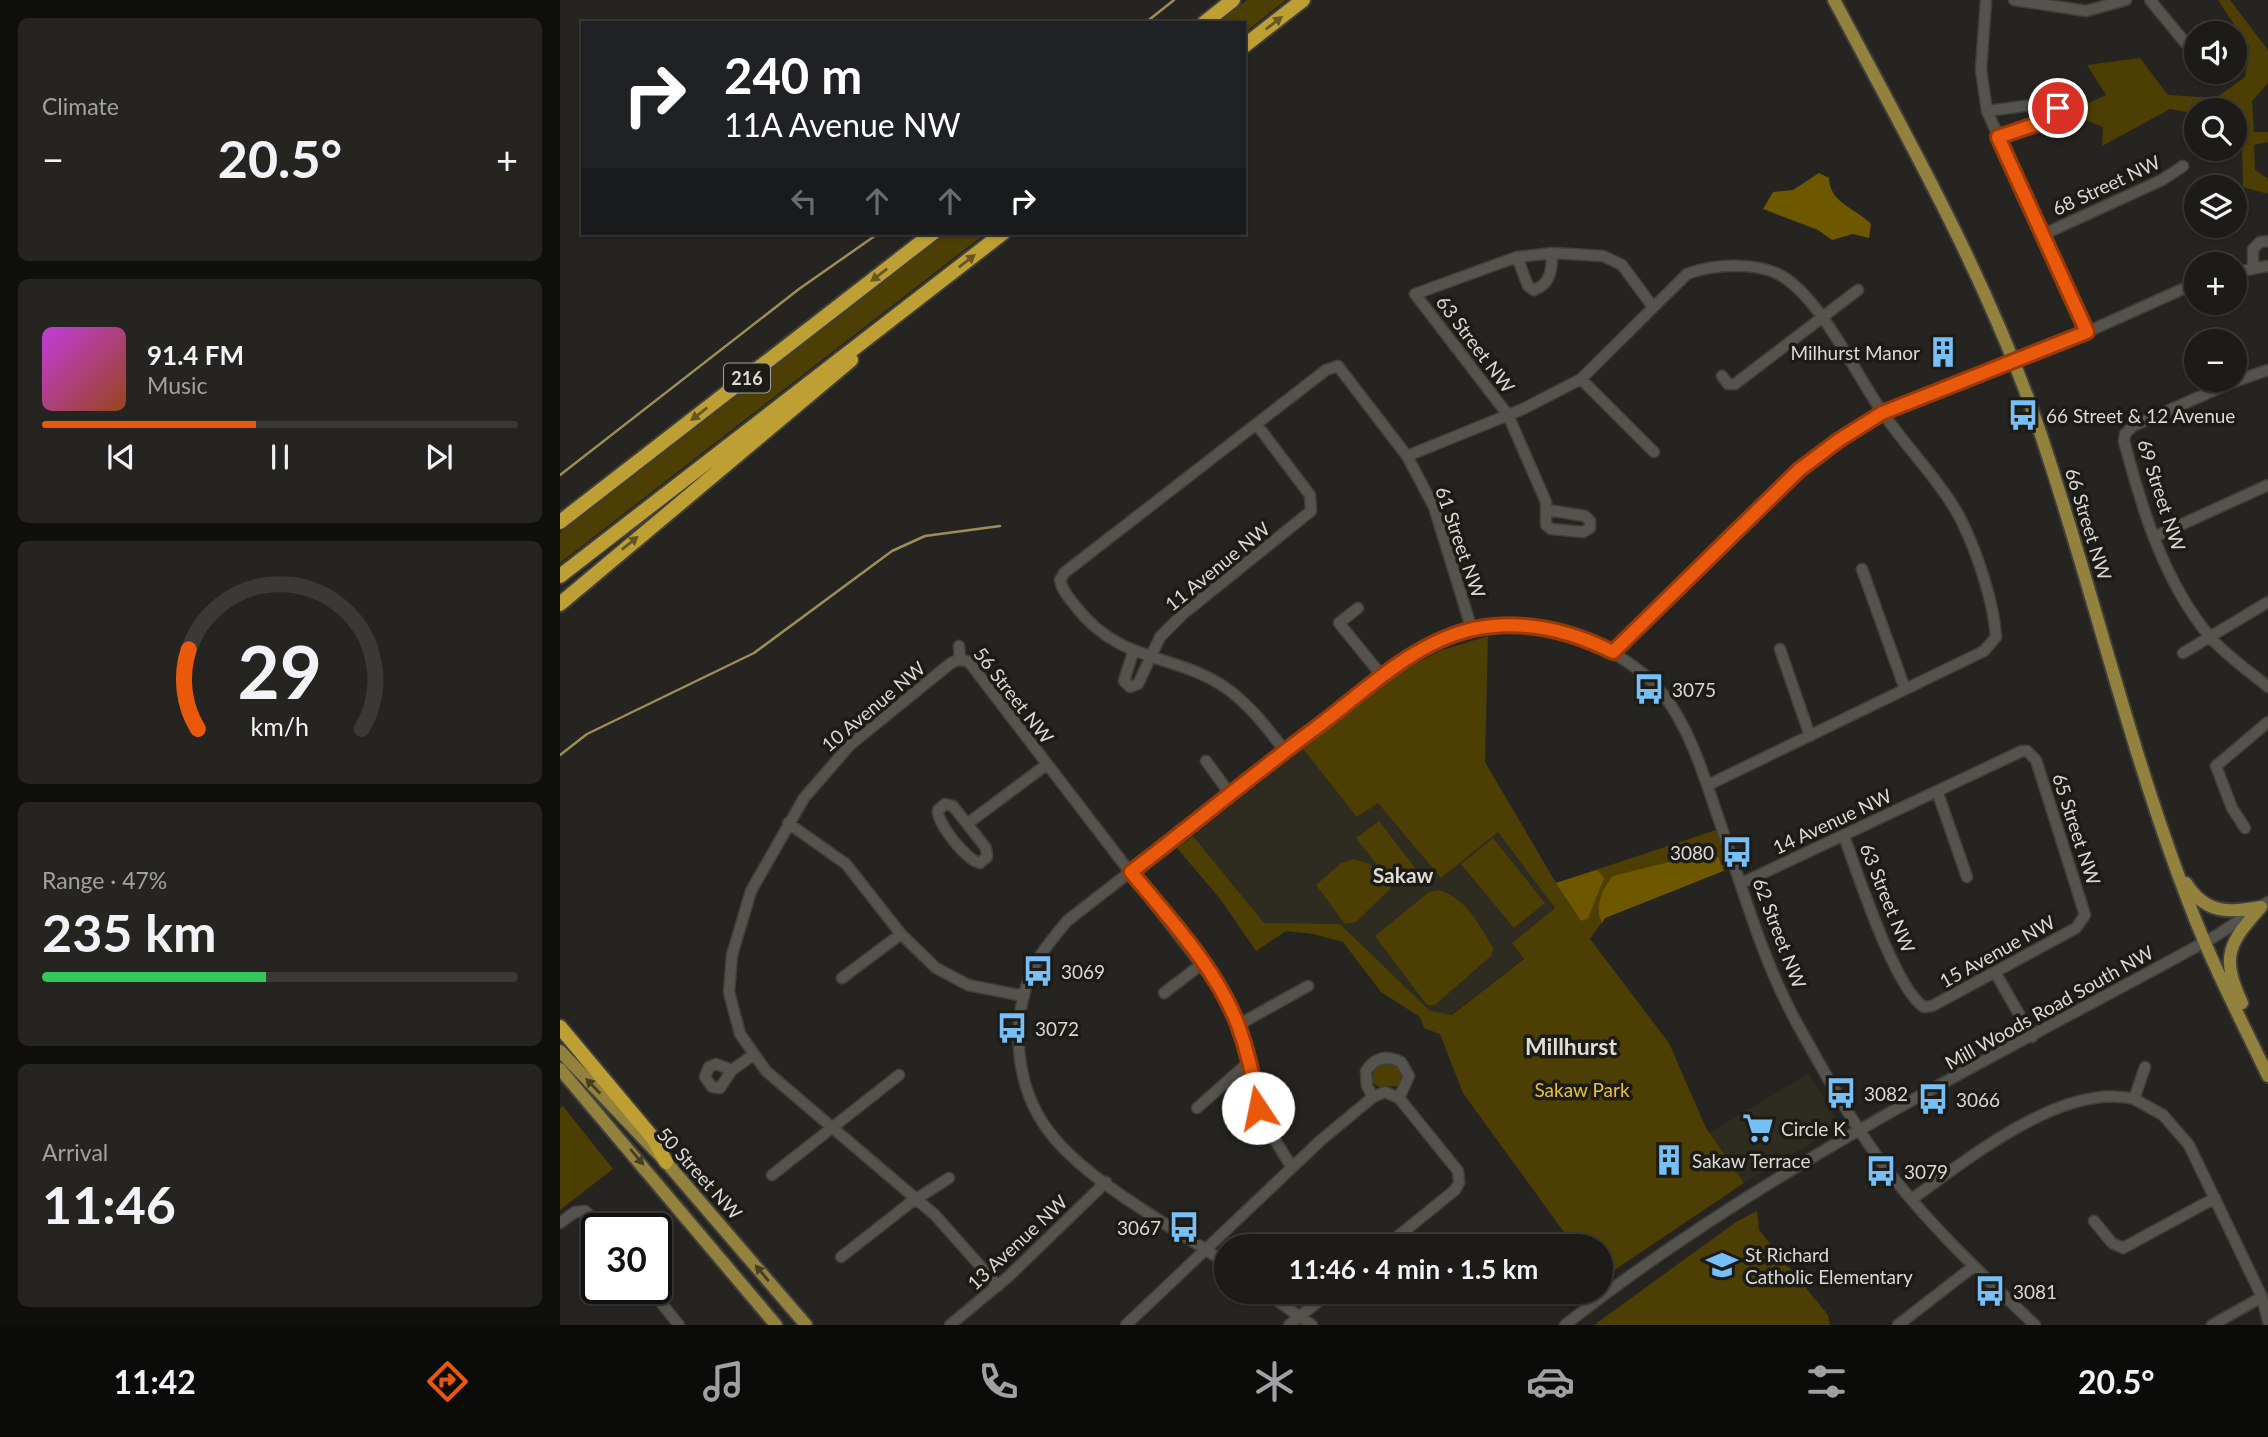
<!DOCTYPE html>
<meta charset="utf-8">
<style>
body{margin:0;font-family:Lato,sans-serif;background:#252421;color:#f1f3f6;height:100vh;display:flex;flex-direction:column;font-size:26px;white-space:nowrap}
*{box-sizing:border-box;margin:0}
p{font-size:23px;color:#a0a1a2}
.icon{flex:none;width:38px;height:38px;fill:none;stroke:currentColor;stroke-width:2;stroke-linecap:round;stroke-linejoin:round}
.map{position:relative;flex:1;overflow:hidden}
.sheet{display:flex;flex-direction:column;gap:18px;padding:18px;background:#0f0f0d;width:560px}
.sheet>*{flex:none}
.guide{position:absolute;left:21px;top:21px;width:665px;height:214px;border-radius:0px;box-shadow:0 2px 5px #0004,0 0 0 2px #3a3937;background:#202124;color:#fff;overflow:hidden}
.tools{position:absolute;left:1624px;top:21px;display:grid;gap:14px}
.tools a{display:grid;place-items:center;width:63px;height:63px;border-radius:50%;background:#1c1b18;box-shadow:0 2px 5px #0004,0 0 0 2px #3a3937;font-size:35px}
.speed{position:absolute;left:21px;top:1213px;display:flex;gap:14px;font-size:35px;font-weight:700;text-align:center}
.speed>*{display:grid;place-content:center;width:91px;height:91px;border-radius:50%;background:#1c1b18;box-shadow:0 2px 5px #0004,0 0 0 2px #3a3937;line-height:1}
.speed .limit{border:4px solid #111;border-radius:10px;background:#fff;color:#111}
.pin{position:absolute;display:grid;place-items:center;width:60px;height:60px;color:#fff;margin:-30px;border:4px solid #fff;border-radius:50%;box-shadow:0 2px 7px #0007}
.me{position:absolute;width:77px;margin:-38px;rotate:349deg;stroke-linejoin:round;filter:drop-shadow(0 0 5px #0008)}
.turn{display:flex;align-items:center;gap:24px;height:147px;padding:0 28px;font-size:32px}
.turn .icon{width:91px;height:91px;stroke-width:2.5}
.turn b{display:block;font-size:49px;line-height:60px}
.lanes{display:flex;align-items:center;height:66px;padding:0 28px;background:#0003;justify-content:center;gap:35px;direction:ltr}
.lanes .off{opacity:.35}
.big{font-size:52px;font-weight:700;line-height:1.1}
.sheet .widget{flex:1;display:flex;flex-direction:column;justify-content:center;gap:10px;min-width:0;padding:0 24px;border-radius:10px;background:#252421}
.sheet .dial{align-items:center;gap:0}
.dial svg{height:182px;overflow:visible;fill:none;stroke:#3a3937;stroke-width:7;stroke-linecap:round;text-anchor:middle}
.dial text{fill:#f1f3f6;stroke:none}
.song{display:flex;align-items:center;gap:21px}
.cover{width:84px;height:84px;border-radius:10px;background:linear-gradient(135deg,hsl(290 70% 55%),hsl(20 70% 35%))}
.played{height:7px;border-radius:4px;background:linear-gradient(90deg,#ea580c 45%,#3a3937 45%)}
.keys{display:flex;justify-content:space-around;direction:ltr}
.heat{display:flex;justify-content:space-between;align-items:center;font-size:38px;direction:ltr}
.charge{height:10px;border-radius:5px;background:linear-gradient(90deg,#34c759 47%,#3a3937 0)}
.trip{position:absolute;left:654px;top:1234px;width:399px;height:70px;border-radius:35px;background:#1c1b18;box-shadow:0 2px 5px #0004,0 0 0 2px #3a3937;font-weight:700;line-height:70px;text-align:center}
.menu{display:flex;height:112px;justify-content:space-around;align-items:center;background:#0b0b0a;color:#a0a1a2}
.menu .icon{width:49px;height:49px}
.menu .on{color:#ea580c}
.menu b{font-size:32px;color:#f1f3f6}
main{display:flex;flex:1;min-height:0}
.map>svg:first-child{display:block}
.built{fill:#2e2b20}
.green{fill:#4d3e04}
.forest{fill:#6d5800}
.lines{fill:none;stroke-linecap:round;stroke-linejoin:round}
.stream{stroke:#9d8e57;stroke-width:2.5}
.minor-casing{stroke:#403f3a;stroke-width:13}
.major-casing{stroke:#403f3a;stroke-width:16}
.highway-casing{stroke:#403f3a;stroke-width:18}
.minor{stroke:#54534d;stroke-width:10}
.major{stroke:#93813e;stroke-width:12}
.highway{stroke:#bd9f34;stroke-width:14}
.oneway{fill:#655624}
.oneway2{fill:#463f24}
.route-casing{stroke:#983908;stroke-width:18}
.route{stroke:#ea580c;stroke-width:12}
.labels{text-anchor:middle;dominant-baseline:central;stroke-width:7;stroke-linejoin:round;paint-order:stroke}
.shield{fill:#1d1b16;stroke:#a1a09c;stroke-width:2}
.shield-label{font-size:18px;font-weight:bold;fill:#dad9d6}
.street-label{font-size:19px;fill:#dad9d6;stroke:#1d1b16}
.poi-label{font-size:19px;fill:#dad9d6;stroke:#1d1b16;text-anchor:start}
.park-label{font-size:19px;fill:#e6c139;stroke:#1d1b16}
.neighbourhood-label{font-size:21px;font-weight:bold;fill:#dedcd5;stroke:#1d1b16}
.quarter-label{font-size:23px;font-weight:bold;fill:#dedcd5;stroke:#1d1b16}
</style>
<main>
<section class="sheet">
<div class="widget"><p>Climate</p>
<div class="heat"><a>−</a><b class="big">20.5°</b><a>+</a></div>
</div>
<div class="widget">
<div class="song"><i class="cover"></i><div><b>91.4 FM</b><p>Music</p></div></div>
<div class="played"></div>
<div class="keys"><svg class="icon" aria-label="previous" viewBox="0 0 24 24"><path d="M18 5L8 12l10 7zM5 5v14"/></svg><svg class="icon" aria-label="pause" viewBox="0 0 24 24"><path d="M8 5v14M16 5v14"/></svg><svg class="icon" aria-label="next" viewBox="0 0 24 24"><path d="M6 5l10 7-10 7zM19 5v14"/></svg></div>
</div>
<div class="widget dial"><svg viewBox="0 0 100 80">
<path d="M14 69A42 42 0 1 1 86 69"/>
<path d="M14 69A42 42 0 0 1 10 34" stroke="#ea580c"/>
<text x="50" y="56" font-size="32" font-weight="700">29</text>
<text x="50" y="72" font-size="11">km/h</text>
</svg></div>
<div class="widget"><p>Range · 47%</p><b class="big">235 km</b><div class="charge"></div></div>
<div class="widget"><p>Arrival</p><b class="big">11:46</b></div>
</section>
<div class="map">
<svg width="1708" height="1325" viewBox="0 0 1708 1325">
<rect width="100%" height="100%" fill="#262420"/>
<path class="built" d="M743 749 797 817 818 802 881 877 938 832 996 908 952 943 964 958 891 1015 870 1012 780 924 704 923 633 836Z
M1249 1073 1280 1126 1184 1183 1149 1133Z"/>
<path class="green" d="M687 0H726L684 33V23H657Z
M1658 0H1670L1708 50V83L1692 101 1694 132H1708V142L1694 145 1695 170 1708 179V194L1683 187 1682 143 1675 146V110H1636V114L1610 109 1542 146 1543 127 1507 113 1546 95 1527 65 1580 58 1608 95 1656 98 1685 77 1689 47Z
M387 233H426L0 563V533Z
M928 636 925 762 996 883 1156 830 1169 869 1045 918 1030 939 1109 1043 1146 1128 1184 1183 1041 1279V1246H1014L903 1093 880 1034 864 1028 860 1017 821 992 783 942 753 934 726 931 696 951 661 900 617 848 633 836 704 923 780 924 870 1011 892 1015 964 959 952 943 995 908 938 832 881 878 818 803 797 817 743 749 845 669 882 650Z
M819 821 856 869 834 886 796 838Z
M933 838 985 903 954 928 901 864Z
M793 859 810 864 831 888 796 922 785 924 756 885 780 864Z
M878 890C907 898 919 925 934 949L931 952 932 955 875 1005H867L815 936 869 892Z
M826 1063 834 1064 842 1072 840 1086 820 1087 812 1083 814 1069Z
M3 1106 53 1169 0 1210V1108Z
M1197 1211 1199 1230 1268 1315 1270 1325H1034L1176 1222Z"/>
<path class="forest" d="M1259 173 1269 178C1270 204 1296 208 1311 224L1309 238 1293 234 1272 240 1258 230 1203 209 1213 192 1233 190Z
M1149 852 1159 858 1163 871 1045 918 1042 923C1034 907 1042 889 1053 876Z
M1037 870 1044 878 1028 918 1021 921 996 883Z"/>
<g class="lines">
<path class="stream" d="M585 23 614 0
M0 475 239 289 319 233
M0 755 27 734 194 653 332 551 365 536 440 526"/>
<defs>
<path id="minor" d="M1426 0 1421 70 1427 111 1527 332
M1454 0 1526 11 1566 0
M1590 0 1628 46
M1427 111 1487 103 1498 108 1495 118 1439 137
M1484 234 1602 180 1623 166
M957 257 968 286 974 290C991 284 992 269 992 253
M1693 267V249L1700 242 1708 241
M1675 272 1708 266
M1708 370 1673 382 1573 426 1565 434 1564 441C1582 509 1604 583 1651 638 1668 657 1689 671 1708 687
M1162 376 1168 384H1175L1298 290
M1021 379 1094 452
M847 456 963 409 1021 379 1127 274C1154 264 1200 261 1225 278 1264 304 1297 377 1325 416 1348 449 1387 489 1403 524 1418 555 1434 604 1436 637L1424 651 1148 785
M988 510 1025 516 1030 521V528L1023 532 991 529 986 525V502L948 415 855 294 957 257 992 253 1043 256 1062 265 1093 307
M1594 537 1708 485
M1302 569 1345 689
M798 608 779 623 822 676
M399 646 400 659 409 662 655 983 678 1025 702 1119 731 1166
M1220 649 1250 736
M573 652 564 681 570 687 578 684 600 637 623 614 751 511 750 495 697 425
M1053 652C1137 568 1219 474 1322 413L1527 332 1636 283
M1623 653 1708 602
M400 659 391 663 290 745 244 798 191 891 172 955 169 992 180 1034 206 1071 375 1215 438 1286
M725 751C707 728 690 705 666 688 615 653 561 664 517 608 510 599 502 591 500 580L504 573 766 370 778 366 847 456 874 507 912 630
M646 761 670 794
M1377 791 1407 877
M385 804 393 806 426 848 427 857 420 863C407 861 376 822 378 810Z
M228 823 286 864 341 934 376 968 408 985 464 996
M407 824 486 765
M1685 828 1672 808 1656 766 1708 722
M1182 883 1462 751H1467L1476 760 1525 915 1516 928 1372 1006 1364 1007C1335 989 1297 872 1284 836
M1435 972 1472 1037
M282 978 341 934
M604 993 642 964
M678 1025 748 986
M172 1070 156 1064 149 1067 145 1077 152 1087 160 1088 172 1070 193 1055
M813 1097 807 1086 806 1071C815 1057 827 1055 841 1062L849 1076 839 1098
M1574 1099 1603 1115 1629 1145 1702 1297 1708 1321
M637 1108 689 1062
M212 1175 339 1075
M1352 1199C1408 1159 1502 1082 1574 1099L1585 1067
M1534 1221 1552 1243 1563 1248 1655 1198
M0 1223 15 1212 25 1211 42 1228
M281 1257 350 1203 389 1178
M667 1264C614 1227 536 1187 495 1139 456 1094 449 1028 471 973 479 954 494 937 507 921L822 676C881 636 932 611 1005 633 1043 645 1078 663 1103 694 1131 731 1144 776 1159 820 1183 889 1203 963 1239 1027 1264 1072 1289 1117 1319 1159 1364 1220 1420 1273 1475 1325
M89 1288 119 1325
M705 1292 752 1325
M390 1325 449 1276 546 1182
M566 1325 760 1141 813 1097 825 1092 839 1098 898 1171 899 1183 895 1190 826 1246
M729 1325 770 1292
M1005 1325C1203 1168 1434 1058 1654 937L1708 902
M1338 1325 1414 1266
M1652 1325 1702 1297"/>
<path id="major" d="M1274 0C1349 141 1428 280 1480 432 1533 589 1570 752 1630 906 1652 964 1681 1020 1708 1076
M1626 883C1645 914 1669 913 1701 907
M1682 1003C1660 956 1669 943 1701 907
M0 1051 106 1162 246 1325
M0 1069 216 1325"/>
<path id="highway" d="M644 23 673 0
M684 46 743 0
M0 522 373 233
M0 576 443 233
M0 604 291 360
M0 1027 93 1138 106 1162"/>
</defs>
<use href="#minor" class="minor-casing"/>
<use href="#major" class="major-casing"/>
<use href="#highway" class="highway-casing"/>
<use href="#minor" class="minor"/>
<use href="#major" class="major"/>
<use href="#highway" class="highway"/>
</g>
<defs><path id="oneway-solid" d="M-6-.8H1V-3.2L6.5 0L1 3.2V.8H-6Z" transform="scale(1.75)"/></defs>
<g class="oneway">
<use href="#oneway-solid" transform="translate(714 23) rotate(-38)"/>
<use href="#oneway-solid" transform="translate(407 261) rotate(-38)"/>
<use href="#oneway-solid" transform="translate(319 275) rotate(142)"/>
<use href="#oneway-solid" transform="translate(139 414) rotate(142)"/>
<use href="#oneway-solid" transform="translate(70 543) rotate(-39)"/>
</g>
<g class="oneway2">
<use href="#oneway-solid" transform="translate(33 1086) rotate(-134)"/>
<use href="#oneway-solid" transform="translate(77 1157) rotate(50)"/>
<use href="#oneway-solid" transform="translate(202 1273) rotate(-130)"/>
</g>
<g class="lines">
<defs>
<path id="route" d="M698 1108C694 1080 688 1052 678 1025 656 968 609 918 571 872 636 822 699 770 765 721 810 686 856 642 913 629 962 619 1009 630 1053 652L1239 470 1279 440 1322 413 1527 332 1438 137 1495 118 1498 108"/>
</defs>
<use href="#route" class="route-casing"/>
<use href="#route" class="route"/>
</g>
<defs>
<symbol id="building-bare" viewBox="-9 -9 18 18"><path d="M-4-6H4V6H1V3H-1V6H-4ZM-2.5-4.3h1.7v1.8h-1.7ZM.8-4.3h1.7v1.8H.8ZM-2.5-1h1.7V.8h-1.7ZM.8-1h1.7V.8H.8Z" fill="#77bff7" stroke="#1d1b16" stroke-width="2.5" paint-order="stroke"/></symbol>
<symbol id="bus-bare" viewBox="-9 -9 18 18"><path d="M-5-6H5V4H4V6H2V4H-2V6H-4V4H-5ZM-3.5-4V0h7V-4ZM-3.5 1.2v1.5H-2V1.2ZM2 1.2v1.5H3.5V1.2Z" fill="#77bff7" stroke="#1d1b16" stroke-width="2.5" paint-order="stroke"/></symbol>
<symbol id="supermarket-bare" viewBox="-9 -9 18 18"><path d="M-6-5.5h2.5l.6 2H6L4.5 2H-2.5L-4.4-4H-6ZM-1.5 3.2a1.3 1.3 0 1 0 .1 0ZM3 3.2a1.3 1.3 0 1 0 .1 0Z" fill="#77bff7" stroke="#1d1b16" stroke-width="2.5" paint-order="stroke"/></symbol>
<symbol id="school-bare" viewBox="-9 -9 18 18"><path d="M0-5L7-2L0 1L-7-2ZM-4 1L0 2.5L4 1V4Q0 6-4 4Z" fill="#77bff7" stroke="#1d1b16" stroke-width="2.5" paint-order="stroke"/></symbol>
</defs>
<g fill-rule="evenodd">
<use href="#building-bare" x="1361" y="330" width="44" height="44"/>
<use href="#bus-bare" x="1441" y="393" width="44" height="44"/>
<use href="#bus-bare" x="1067" y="667" width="44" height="44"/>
<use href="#bus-bare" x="1155" y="830" width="44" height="44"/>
<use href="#bus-bare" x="456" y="949" width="44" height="44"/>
<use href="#bus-bare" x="430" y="1006" width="44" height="44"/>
<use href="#bus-bare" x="1259" y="1071" width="44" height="44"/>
<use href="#bus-bare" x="1351" y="1077" width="44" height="44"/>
<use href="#supermarket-bare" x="1176" y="1106" width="44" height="44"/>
<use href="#building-bare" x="1087" y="1138" width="44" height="44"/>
<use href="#bus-bare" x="1299" y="1149" width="44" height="44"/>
<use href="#bus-bare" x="602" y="1205" width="44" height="44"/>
<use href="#school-bare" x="1140" y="1243" width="44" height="44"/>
<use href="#bus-bare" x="1408" y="1269" width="44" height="44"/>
</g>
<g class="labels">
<rect class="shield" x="164" y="363.5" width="46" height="29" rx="5"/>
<g class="shield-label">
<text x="187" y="378">216</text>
</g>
<g class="street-label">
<text transform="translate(1546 185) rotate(-25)">68 Street NW</text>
<text transform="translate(916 344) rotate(53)">63 Street NW</text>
<text transform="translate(1602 495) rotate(72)">69 Street NW</text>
<text transform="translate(1529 524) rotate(73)">66 Street NW</text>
<text transform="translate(901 542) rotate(71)">61 Street NW</text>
<text transform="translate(657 566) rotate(-39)">11 Avenue NW</text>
<text transform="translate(454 695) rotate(52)">56 Street NW</text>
<text transform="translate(313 706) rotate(-40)">10 Avenue NW</text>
<text transform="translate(1272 821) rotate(-25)">14 Avenue NW</text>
<text transform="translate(1517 829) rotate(72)">65 Street NW</text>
<text transform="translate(1328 898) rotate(68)">63 Street NW</text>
<text transform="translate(1220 933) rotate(69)">62 Street NW</text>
<text transform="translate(1437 951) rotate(-29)">15 Avenue NW</text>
<text transform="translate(1489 1007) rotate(-29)">Mill Woods Road South NW</text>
<text transform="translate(140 1173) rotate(48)">50 Street NW</text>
<text transform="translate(457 1242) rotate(-43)">13 Avenue NW</text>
</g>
<g class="poi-label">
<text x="1360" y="352" text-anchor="end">Milhurst Manor</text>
<text x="1486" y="415">66 Street &amp; 12 Avenue</text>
<text x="1112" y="689">3075</text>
<text x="1154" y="852" text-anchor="end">3080</text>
<text x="501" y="971">3069</text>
<text x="475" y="1028">3072</text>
<text x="1304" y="1093">3082</text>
<text x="1396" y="1099">3066</text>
<text x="1221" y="1128">Circle K</text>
<text x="1132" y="1160">Sakaw Terrace</text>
<text x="1344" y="1171">3079</text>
<text x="601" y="1227" text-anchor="end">3067</text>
<text x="1185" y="1254">St Richard<tspan x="1185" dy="22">Catholic Elementary</tspan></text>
<text x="1453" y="1291">3081</text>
</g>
<g class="park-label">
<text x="1022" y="1089">Sakaw Park</text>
</g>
<g class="neighbourhood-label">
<text x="843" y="874">Sakaw</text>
</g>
<g class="quarter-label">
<text x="1011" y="1046">Millhurst</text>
</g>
</g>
</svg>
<div class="tools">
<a><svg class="icon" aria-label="sound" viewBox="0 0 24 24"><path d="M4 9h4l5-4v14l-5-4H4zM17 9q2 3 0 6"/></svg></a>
<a><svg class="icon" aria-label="search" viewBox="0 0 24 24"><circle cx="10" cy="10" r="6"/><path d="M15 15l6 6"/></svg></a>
<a><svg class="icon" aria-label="layers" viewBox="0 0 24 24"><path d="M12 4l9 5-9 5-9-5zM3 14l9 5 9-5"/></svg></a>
<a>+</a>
<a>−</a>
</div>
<div class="speed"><div class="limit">30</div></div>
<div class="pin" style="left:1498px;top:108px;background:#d93025"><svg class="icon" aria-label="arrive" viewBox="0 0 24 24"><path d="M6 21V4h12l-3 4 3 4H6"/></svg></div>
<svg class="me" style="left:698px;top:1108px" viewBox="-20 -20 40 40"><circle r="19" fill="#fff"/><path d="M0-13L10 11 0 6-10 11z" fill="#ea580c"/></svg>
<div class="trip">11:46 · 4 min · 1.5 km</div>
<div class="guide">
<div class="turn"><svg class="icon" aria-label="right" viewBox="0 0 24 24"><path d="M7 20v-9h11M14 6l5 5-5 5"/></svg><div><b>240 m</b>11A Avenue NW</div></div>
<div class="lanes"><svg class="icon off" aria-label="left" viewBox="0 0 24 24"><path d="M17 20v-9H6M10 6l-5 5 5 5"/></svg><svg class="icon off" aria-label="ahead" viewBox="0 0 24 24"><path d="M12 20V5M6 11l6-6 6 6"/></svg><svg class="icon off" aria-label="ahead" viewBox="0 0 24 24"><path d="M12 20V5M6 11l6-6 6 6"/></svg><svg class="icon" aria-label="right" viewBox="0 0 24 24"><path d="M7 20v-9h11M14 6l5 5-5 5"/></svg></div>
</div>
</div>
</main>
<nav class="menu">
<b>11:42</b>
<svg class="icon on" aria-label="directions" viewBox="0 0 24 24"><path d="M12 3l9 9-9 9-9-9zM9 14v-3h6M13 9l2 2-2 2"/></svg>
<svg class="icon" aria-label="music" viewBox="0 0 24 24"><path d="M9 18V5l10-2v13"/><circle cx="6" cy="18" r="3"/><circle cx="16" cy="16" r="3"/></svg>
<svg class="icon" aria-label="phone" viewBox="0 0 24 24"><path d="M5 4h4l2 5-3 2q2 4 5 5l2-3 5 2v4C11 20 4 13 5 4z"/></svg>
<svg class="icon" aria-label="climate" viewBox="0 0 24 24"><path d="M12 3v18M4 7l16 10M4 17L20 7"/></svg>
<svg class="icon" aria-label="car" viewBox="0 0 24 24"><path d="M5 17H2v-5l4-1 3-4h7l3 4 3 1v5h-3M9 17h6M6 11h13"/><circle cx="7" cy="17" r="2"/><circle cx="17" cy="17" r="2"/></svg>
<svg class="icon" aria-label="filters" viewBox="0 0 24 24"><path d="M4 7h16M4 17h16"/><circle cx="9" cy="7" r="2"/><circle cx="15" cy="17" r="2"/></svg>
<b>20.5°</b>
</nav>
